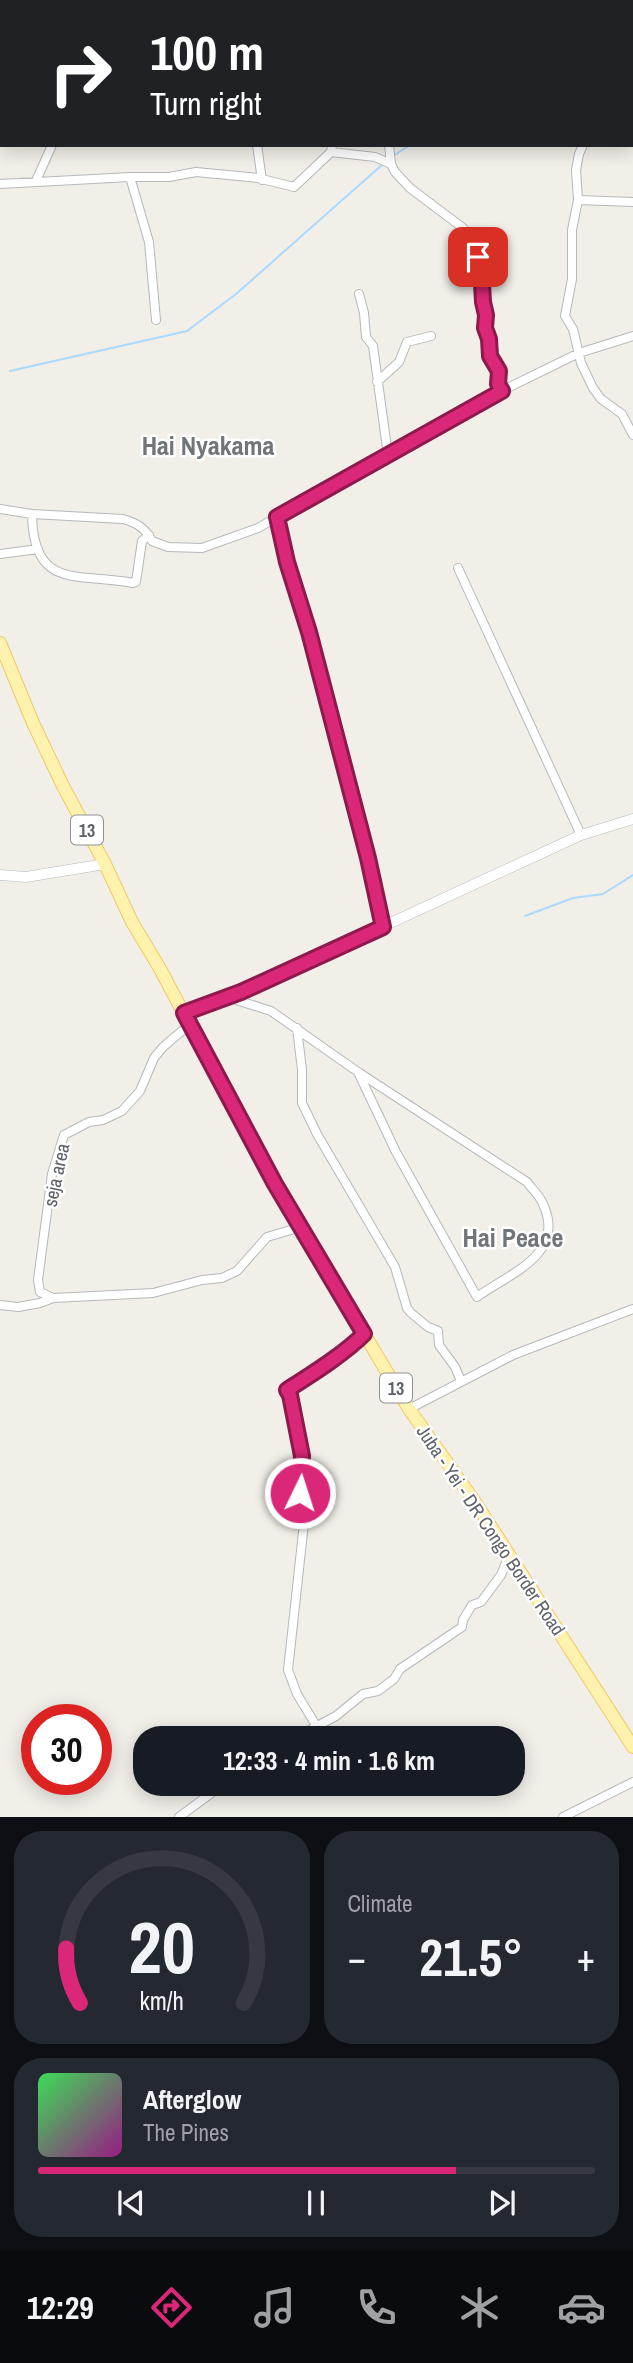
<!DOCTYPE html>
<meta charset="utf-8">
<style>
body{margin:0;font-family:"Archivo Narrow",sans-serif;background:#242831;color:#f1f3f6;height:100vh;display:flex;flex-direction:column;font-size:26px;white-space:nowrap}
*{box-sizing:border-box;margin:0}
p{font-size:23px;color:#9ea1a6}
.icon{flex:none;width:38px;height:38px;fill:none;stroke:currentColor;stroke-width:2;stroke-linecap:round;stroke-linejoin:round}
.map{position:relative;height:1817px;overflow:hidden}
.drawer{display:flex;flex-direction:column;gap:14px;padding:14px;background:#0d0f14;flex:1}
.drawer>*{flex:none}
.banner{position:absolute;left:0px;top:0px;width:634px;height:147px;box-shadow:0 4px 18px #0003;background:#202124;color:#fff;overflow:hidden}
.speed{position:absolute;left:21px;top:1704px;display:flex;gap:14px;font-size:35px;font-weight:700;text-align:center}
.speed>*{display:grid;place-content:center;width:91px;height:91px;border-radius:50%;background:#171b24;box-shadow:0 4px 18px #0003;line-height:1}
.speed .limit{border:10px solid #d22;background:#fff;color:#111}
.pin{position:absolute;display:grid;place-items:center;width:60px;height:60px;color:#fff;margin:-30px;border-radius:14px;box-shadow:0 4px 10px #0006}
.me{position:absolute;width:77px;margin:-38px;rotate:4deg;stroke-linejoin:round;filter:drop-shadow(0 0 5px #0008)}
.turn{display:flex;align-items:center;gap:24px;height:147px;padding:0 35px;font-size:32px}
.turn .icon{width:91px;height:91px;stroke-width:2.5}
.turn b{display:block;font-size:49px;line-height:60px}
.big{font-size:52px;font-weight:700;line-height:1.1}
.drawer .widget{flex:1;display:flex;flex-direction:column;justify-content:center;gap:10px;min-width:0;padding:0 24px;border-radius:28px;background:#242831}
.drawer .dial{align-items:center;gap:0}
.dial svg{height:182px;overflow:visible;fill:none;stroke:#363941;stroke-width:7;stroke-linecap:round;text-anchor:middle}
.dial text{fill:#f1f3f6;stroke:none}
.song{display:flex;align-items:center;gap:21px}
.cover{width:84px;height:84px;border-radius:10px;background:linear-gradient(135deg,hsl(130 70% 55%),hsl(310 70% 35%))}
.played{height:7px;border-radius:4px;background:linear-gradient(90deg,#db2777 75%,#363941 75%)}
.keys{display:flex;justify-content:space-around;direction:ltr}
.heat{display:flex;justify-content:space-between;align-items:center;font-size:38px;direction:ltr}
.drawer .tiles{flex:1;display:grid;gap:14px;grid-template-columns:1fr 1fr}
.widget:last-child{grid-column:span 2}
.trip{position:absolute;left:133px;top:1726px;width:392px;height:70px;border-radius:28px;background:#171b24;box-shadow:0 4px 18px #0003;font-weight:700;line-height:70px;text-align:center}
.tabs{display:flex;height:112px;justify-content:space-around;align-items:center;background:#090b0e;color:#9ea1a6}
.tabs .icon{width:49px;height:49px}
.tabs .current{color:#db2777}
.tabs b{font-size:32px;color:#f1f3f6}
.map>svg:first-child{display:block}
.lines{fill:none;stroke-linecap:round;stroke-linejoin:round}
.stream{stroke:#aadaff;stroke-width:2}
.minor-casing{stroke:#b5b8bc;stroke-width:10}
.tertiary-casing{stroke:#b5b8bc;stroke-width:11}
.primary-casing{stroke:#f2c960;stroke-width:14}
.minor{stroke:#fff;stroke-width:8}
.tertiary{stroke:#fff;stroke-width:10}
.primary{stroke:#fff2af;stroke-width:12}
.route-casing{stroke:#8e194d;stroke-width:18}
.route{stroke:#db2777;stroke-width:12}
.labels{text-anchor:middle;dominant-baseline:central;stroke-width:5;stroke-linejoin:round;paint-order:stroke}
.shield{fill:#fff;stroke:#8f9295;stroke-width:2}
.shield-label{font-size:18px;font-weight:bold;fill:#5f6368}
.street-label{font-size:19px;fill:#5f6368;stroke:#fff}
.district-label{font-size:26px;font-weight:bold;fill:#70757a;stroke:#fff}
</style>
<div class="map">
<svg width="633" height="1817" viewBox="0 0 633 1817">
<rect width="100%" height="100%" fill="#f1efe8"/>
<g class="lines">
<path class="stream" d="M560 2 561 0
M393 156 410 145
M10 371 187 331 236 294 383 164
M525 916 573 898 603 894 633 875"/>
<defs>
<path id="minor" d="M67 0V2
M205 0V2
M617 0 619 2
M267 2V0
M342 2 343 0
M404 2V0
M467 2V0
M632 11 633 12
M632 85 633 83
M257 145 262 180
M389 145 391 164 395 172 410 188 463 228 475 249 481 264 483 302 487 315 485 328 489 339 490 356 499 371 498 384 502 391
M583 145 579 154 576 170 578 200 572 230V279L565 316 573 329 581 363 593 388 601 399 622 414 633 435
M331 152 375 157 391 164
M130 177 149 242 156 320
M36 181 52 145
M0 184 130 177H169L196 172 258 178 294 187 331 152 332 145
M578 200 633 202
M359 294 364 313 366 337 373 346 388 455
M377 382 399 362 407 342 431 336
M0 509 32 514 123 519C137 523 145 528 152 541L168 547 202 548 258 528 491 396 579 353 633 336
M32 514C33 592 80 572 133 583L136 582 142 541 149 535
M277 517 287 562 309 632 368 858 383 927
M0 554 38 549
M458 568 581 835
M227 997 271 1011 358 1072 527 1182C532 1189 540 1196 543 1204 567 1255 508 1274 477 1297L396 1152 358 1072
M297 1028 302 1070V1103L317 1134 395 1267 407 1308 411 1313 428 1327 438 1331 439 1345 455 1367 461 1381
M53 1298 40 1292 38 1280 52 1174 64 1135 89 1122 103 1120 122 1111 140 1091 154 1058 163 1047 190 1024
M0 1305 18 1307 40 1303 53 1298 153 1293 202 1280 222 1278 237 1271 267 1237 294 1229 299 1224
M409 1409 513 1355 633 1309
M317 1727 297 1694 288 1670 304 1523 300 1493 302 1456 290 1395 287 1390C312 1373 344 1354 364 1334
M295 1738 336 1716 363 1694 378 1691 394 1679 400 1669 462 1627 463 1620 472 1605 481 1602 501 1575 509 1555
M179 1817 225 1783
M563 1817 633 1782"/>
<path id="tertiary" d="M0 875 26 877 105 864
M184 1013 241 992 581 835 633 819"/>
<path id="primary" d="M0 643 33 723 63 786 105 864 132 922 159 967 275 1184 409 1409 475 1502 633 1747"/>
</defs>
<use href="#minor" class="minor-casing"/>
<use href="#tertiary" class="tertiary-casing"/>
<use href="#primary" class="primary-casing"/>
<use href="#minor" class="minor"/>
<use href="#tertiary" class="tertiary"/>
<use href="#primary" class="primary"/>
</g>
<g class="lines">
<defs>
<path id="route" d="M300 1493 302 1456 290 1395 287 1390C312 1374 344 1354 364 1334L275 1184 184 1013 241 992 383 927 368 858 309 632 287 562 277 517 502 391 498 384 499 371 490 356 489 339 485 328 486 315 483 302 481 264 478 257"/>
</defs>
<use href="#route" class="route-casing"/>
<use href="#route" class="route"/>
</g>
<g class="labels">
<g class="shield">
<rect x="71" y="815.5" width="32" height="29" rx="5"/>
<rect x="380" y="1373.5" width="32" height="29" rx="5"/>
</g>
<g class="shield-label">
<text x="87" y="830">13</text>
<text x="396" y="1388">13</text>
</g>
<g class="street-label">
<text transform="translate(56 1175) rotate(-78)">seja area</text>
<text transform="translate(491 1530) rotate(56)">Juba - Yei - DR Congo Border Road</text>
</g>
<g class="district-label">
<text x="208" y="445">Hai Nyakama</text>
<text x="513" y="1237">Hai Peace</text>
</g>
</g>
</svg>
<div class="speed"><div class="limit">30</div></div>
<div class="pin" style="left:478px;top:257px;background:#d93025"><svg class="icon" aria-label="arrive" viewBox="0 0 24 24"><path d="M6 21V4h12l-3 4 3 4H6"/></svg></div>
<svg class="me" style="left:300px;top:1493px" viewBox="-20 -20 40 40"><circle r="17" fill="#db2777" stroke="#fff" stroke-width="3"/><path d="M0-11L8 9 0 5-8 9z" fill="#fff"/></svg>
<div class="trip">12:33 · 4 min · 1.6 km</div>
<div class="banner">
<div class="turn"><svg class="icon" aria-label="right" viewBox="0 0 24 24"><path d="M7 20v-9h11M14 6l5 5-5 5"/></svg><div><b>100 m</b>Turn right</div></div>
</div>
</div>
<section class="drawer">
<div class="tiles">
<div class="widget dial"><svg viewBox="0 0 100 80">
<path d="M14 69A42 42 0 1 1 86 69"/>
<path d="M14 69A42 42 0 0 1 8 45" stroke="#db2777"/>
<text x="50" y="56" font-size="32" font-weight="700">20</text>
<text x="50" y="72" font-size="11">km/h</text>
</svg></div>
<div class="widget"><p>Climate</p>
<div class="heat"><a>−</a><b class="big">21.5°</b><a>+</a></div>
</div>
<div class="widget">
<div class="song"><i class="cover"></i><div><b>Afterglow</b><p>The Pines</p></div></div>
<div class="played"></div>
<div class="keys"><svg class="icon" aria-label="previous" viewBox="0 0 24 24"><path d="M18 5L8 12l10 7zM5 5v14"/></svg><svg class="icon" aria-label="pause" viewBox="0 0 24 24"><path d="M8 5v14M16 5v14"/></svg><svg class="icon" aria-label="next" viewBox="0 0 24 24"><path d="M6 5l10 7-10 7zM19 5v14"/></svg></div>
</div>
</div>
</section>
<nav class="tabs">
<b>12:29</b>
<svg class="icon current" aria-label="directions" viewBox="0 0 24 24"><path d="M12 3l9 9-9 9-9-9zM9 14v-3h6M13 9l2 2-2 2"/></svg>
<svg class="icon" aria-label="music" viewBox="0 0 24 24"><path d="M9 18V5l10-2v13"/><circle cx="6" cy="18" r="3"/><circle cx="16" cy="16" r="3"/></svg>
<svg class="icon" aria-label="phone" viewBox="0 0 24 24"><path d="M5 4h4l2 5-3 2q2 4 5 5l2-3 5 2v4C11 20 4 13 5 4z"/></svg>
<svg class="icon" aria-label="climate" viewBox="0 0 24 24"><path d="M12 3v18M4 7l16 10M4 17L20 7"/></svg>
<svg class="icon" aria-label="car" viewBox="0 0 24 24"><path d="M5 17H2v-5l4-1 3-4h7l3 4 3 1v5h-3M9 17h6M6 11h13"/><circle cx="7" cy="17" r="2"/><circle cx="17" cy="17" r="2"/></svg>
</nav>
